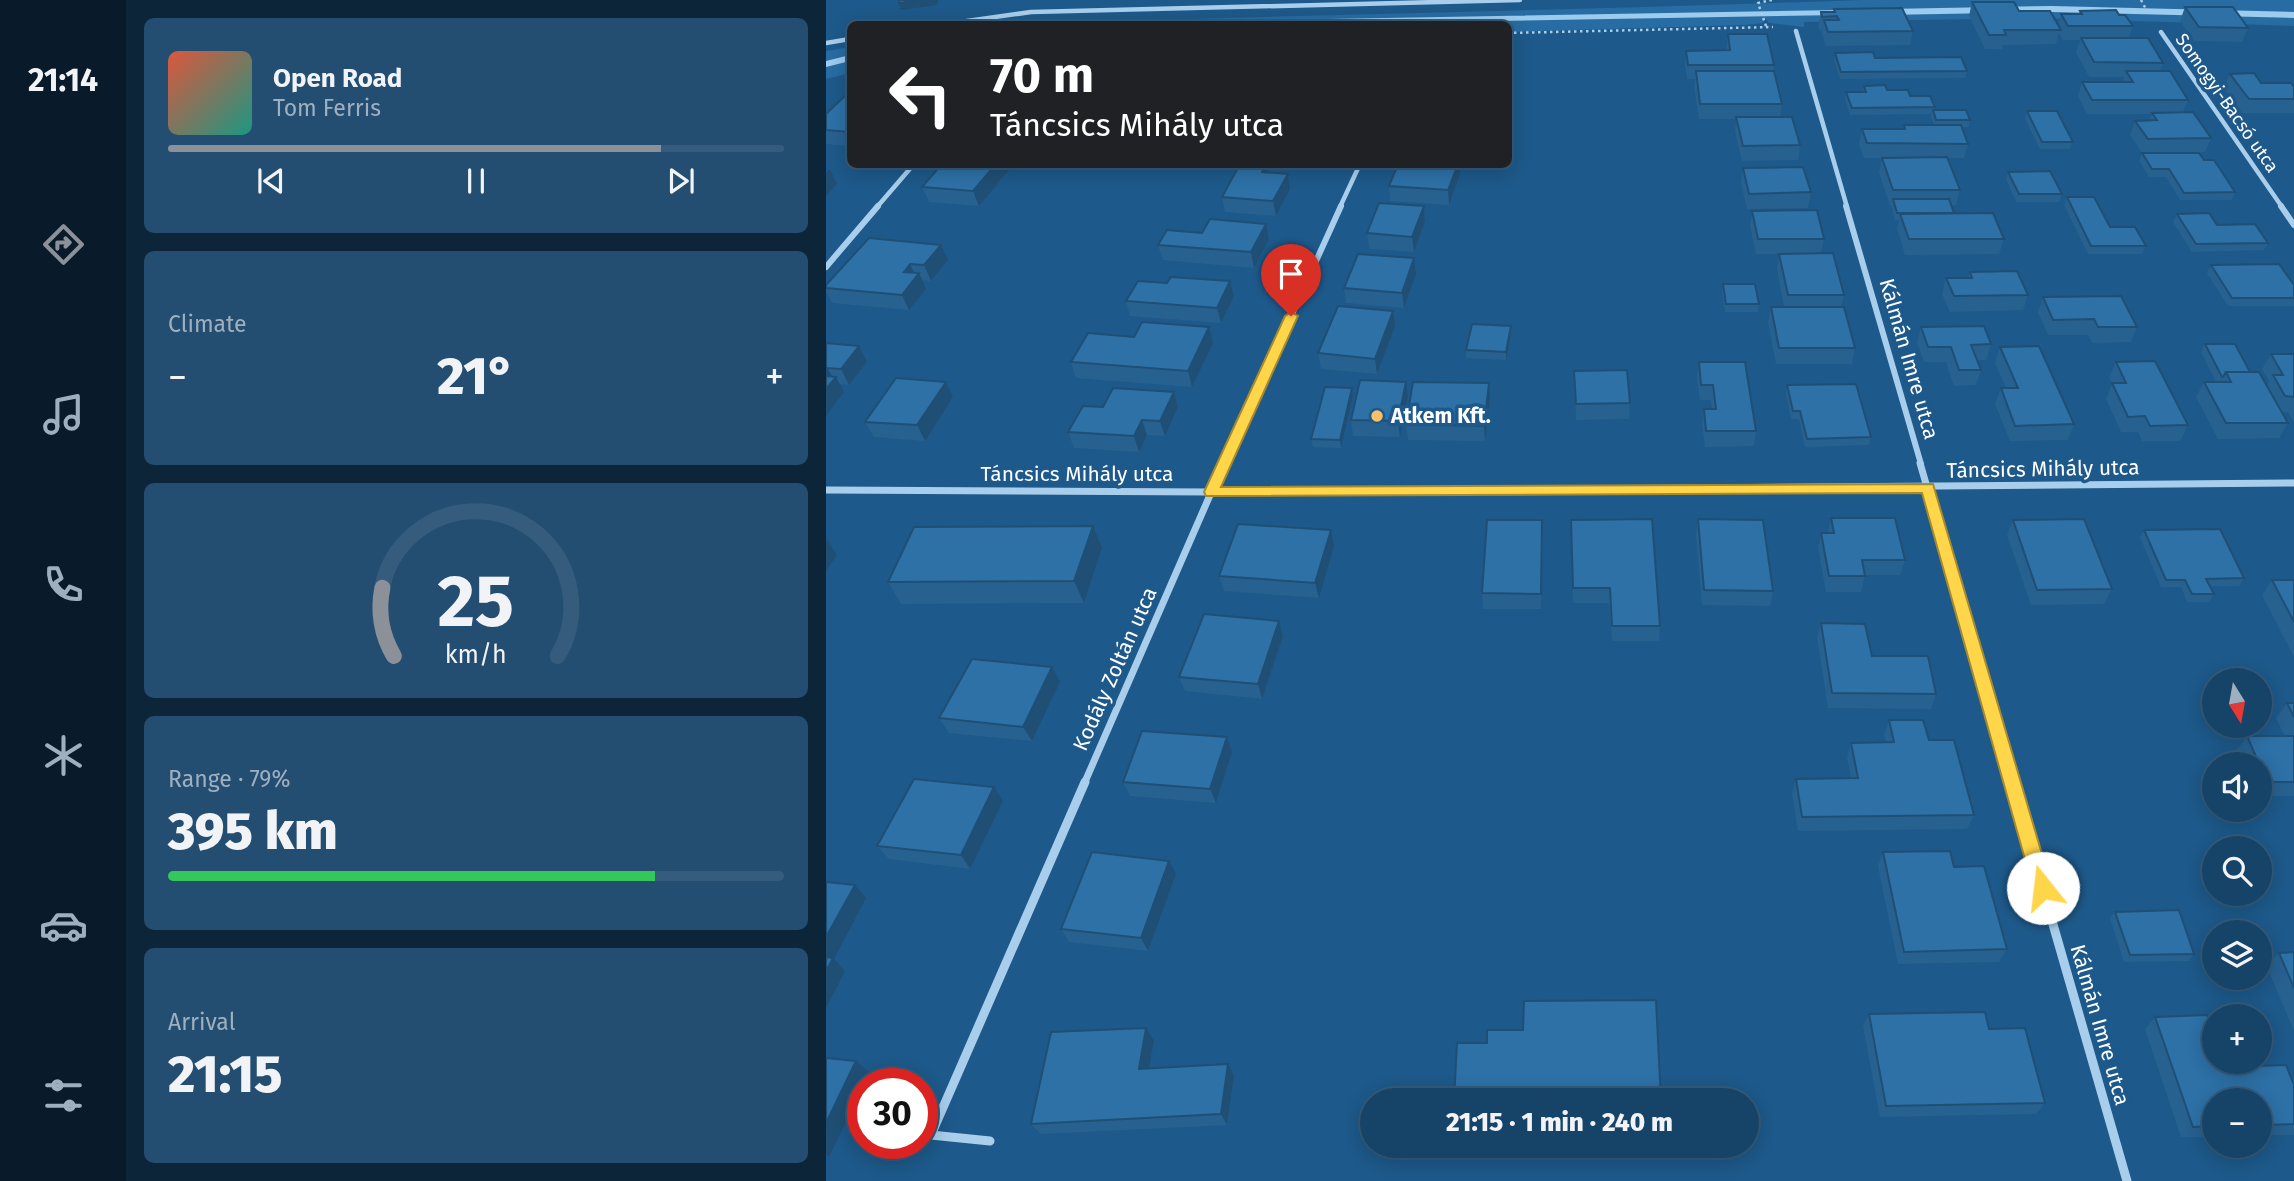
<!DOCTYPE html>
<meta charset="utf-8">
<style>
body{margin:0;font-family:"Fira Sans",sans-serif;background:#234e71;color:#f1f3f6;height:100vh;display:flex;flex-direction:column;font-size:26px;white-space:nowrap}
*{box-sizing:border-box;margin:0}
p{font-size:23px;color:#9eb0c0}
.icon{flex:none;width:38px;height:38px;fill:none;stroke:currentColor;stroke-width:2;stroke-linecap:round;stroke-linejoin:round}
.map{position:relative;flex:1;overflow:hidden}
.drawer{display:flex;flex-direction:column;gap:18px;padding:18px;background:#0c2539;width:700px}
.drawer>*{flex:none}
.top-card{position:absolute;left:21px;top:21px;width:665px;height:147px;border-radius:10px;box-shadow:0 4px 18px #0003,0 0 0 2px #355c7c;background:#202124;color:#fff;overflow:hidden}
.needle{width:46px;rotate:169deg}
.controls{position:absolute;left:1376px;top:668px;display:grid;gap:14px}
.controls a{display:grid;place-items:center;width:70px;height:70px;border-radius:50%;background:#164368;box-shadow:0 4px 18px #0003,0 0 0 2px #355c7c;font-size:35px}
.speed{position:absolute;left:21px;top:1068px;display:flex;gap:14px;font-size:35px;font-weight:700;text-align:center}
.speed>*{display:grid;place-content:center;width:91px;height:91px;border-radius:50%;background:#164368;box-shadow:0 4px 18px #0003,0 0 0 2px #355c7c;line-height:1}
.speed .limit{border:10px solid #d22;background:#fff;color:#111}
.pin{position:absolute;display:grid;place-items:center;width:60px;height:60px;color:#fff;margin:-72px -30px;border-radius:50% 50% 50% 0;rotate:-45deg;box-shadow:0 0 7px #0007}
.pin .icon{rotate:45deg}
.me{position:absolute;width:77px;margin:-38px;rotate:344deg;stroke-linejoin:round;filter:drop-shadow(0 0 5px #0008)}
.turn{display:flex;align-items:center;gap:24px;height:147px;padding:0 28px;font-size:32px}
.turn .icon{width:91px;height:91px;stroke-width:2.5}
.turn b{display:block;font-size:49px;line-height:60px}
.big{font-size:52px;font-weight:800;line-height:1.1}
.drawer .widget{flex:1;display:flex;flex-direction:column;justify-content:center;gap:10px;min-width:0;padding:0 24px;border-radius:10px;background:#234e71}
.drawer .dial{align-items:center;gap:0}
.dial svg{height:182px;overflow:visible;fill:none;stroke:#355c7c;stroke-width:7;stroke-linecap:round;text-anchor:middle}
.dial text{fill:#f1f3f6;stroke:none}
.song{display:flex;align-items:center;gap:21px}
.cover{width:84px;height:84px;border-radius:10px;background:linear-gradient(135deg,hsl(10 70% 55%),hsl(170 70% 35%))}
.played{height:7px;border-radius:4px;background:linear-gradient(90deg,#8c9099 80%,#355c7c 80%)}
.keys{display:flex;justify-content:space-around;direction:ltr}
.heat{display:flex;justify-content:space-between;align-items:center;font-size:38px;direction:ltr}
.charge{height:10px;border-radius:5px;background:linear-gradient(90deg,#34c759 79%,#355c7c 0)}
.trip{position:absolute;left:534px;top:1088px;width:399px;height:70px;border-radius:35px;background:#164368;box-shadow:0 4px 18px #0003,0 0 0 2px #355c7c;font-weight:800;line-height:70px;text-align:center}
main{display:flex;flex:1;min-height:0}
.dock{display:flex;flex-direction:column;width:126px;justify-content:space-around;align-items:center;background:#091b2a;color:#9eb0c0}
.dock .icon{width:49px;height:49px}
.dock .on{color:#8c9099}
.dock b{font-size:32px;color:#f1f3f6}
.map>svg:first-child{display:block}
.green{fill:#276ca2}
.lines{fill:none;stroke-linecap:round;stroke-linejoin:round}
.stream{fill:#9ccbed;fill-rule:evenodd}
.path{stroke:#a8ceec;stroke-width:2.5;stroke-dasharray:2.5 3.5;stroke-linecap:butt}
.street-far3{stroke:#a8ceec;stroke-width:4.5}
.street-far2{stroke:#a8ceec;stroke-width:6}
.street-far1{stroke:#a8ceec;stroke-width:7}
.street{stroke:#a8ceec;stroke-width:9}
.wall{fill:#276190}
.shaded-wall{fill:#204f75}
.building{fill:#2d71a7;stroke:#204f75;stroke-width:2}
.route{fill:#ffd54a;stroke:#a68a30;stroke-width:2}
.poi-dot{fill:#fbc067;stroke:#1d598a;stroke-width:2.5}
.labels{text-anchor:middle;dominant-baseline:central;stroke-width:7;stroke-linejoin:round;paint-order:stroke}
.far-street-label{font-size:18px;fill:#fff;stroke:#1d598a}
.street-label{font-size:21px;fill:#fff;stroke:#1d598a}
.poi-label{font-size:21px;font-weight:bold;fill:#fff;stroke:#1d598a;text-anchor:start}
</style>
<main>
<nav class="dock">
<b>21:14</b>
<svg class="icon on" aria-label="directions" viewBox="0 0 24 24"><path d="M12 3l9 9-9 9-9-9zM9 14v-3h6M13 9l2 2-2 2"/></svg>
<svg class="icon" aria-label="music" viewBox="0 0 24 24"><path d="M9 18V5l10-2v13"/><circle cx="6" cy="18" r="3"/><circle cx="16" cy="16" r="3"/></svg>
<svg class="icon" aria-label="phone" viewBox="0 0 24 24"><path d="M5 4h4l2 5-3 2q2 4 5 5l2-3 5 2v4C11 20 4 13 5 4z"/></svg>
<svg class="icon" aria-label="climate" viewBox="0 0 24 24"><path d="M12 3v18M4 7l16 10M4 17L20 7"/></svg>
<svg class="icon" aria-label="car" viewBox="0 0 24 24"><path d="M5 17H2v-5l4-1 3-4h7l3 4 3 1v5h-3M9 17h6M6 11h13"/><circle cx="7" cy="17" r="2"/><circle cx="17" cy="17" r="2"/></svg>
<svg class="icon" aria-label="filters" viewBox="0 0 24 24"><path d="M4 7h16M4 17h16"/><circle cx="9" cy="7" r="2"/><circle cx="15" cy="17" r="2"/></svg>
</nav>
<section class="drawer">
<div class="widget">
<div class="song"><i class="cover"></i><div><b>Open Road</b><p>Tom Ferris</p></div></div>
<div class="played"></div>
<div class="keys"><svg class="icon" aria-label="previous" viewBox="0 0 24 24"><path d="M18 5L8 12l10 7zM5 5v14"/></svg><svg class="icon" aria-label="pause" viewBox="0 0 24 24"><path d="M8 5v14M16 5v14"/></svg><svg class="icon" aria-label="next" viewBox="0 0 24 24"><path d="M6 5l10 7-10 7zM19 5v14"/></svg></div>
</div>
<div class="widget"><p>Climate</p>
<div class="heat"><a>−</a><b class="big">21°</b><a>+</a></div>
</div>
<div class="widget dial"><svg viewBox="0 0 100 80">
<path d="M14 69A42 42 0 1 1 86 69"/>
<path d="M14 69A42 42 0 0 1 9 39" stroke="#8c9099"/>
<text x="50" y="56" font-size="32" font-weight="700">25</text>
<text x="50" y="72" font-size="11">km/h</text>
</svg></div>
<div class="widget"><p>Range · 79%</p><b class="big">395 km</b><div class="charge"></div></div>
<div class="widget"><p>Arrival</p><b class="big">21:15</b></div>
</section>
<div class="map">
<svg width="1468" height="1181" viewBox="0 0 1468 1181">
<rect width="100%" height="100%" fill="#1d598a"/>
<path class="green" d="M1036 0H1468V26L1209 18 978 22V27L943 23 939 18 937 23 919 25 683 32 682 24H193C474 15 755 10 1036 0Z
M24 47V73L0 79V51Z"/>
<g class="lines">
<path class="stream" d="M1226 6 1468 12V18L1226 12 1060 15 1056 12 1060 9Z
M1012 10 1015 11V15L502 24H382L386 21Z
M24 55V61L0 67V61Z"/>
<path class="path" d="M1315 0 1321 11
M940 26 932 3 946 0
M682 33 947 27"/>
<path class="street-far3" d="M120 24 205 12 694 0
M970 31 1021 207
M1335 32 1456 207
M0 43 24 39
M51 207 88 164
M514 207 534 164"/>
<path class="street-far2" d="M1020 206 1095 464
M1455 206 1468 225
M0 267 52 206
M398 464 515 206"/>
<path class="street-far1" d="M1094 463 1187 784
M0 490 385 492 1468 483
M258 784 398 463"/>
<path class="street" d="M1186 782 1301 1181
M164 1141 105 1135 259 782"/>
</g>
<path class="wall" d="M1146 2 1193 11 1232 25 1235 14H1253L1254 11 1293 15 1307 26 1303 38 1337 63 1334 71 1362 100 1357 112 1385 138 1379 152 1366 153 1378 160 1409 192 1406 200H1354L1340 177H1323L1313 161 1316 153 1304 135 1309 121 1323 120 1326 114H1261L1252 96 1256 82H1297L1298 77H1263L1250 52 1254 40H1237L1233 34 1230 44 1177 45 1176 49H1159L1143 16Z
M1359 7 1422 28 1416 42 1368 41 1354 21Z
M1008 9 1087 31 1084 45 1000 46 996 34V30L994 31 992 26 995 12H1007Z
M902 34 948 65 947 71 956 104 954 117 974 145 972 160 916 161 909 132 910 119H873L868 86 869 79H861L859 65 860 51 900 50Z
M1009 53 1049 58 1141 71 1139 78 1014 79 1008 60Z
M1404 74 1435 83 1468 87V113H1416L1398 88Z
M1038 86 1084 96 1109 107 1108 110 1144 120 1142 127H1136L1142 144 1138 158H1121L1134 190 1130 205H1126L1128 213 1178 239 1173 254 1079 255 1071 229 1073 220H1069L1065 205H1064L1053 173 1056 158H1038L1033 144 1036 129H1077L1078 125H1108L1105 117V114L1024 115 1019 99 1020 92H1037Z
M24 94V146L0 144V114Z
M1201 111 1247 142 1244 149H1214L1199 119Z
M188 164 153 206 103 202 96 187Z
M414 164H482L480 168 441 165 442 172 462 174 464 189 450 216 399 212 396 197Z
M572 164H634V174L623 205 564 201 563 186Z
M917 168 985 192 982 208 921 209 915 183Z
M1182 172 1236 194 1233 202H1190L1180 179Z
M1241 197 1284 227 1320 246 1316 254H1262L1238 205Z
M598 206 599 221 588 252 543 249 541 233Z
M926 211 998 239 995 253 1018 295 1015 307 1029 348 1026 364H950L942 322 945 307H958L951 269 953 254H930L924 226Z
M1351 214 1391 225 1442 243 1438 250 1366 252 1347 222Z
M440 224 443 239 428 268 337 260 332 245 376 233Z
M43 238 122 260 105 281 96 280 100 289 83 310 6 303 0 292V285Z
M1385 265 1468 285V306H1402L1381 273Z
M1144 272 1202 295 1197 310 1124 312 1116 294 1120 278H1142Z
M590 274 578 308 520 303 518 288Z
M404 281 408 296 395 323 304 316 300 301Z
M897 284 933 304 932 312H899L896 292Z
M1217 297 1311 327 1305 342 1266 343 1262 335H1222L1212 312Z
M567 311 569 326 551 374 495 369 492 353Z
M1095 327 1165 344 1160 360H1151L1155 370 1150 385 1128 386 1120 362H1098L1091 342Z
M685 334 680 360 640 358V350Z
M0 343 41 362 23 385 13 384 18 392 0 416Z
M387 343 366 387 250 378 245 362Z
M1379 344 1424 372 1441 386 1443 381 1436 369 1445 354H1468V422L1462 412H1456L1462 423 1453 438 1392 439 1370 397 1378 382H1390L1375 352Z
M1174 347 1248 424 1242 440 1184 441 1169 404 1175 388H1180L1169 363Z
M873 362 930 431 928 446 879 447 876 424 878 409H886L885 400H874L871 378Z
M1290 362 1362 425 1354 441H1316L1312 432H1295L1280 399 1286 383 1283 377Z
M748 371 804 403 803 419 750 420Z
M120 382 127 397 99 441 48 437 39 422Z
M961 385 1045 437 1043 445 979 447 973 419H965L960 393Z
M526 388 527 396 515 448 487 447 485 439Z
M348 392 352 407 339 436 321 435 313 452 248 448 242 432 277 407Z
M582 397 574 437 527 436 525 420Z
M664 398 659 441 582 440 580 424Z
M1005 518 1079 560 1074 575H1039L1035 592H1000L992 548 995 533H1002Z
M872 519 947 591 944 606 876 605 870 534Z
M1187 520 1286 589 1278 604 1205 605 1181 535Z
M267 526 276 548 258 603 75 604 62 582Z
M1318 530 1418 578 1413 586H1384L1388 594 1383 602H1361L1355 587H1335L1314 537Z
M745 535 834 626 833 641H786L783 603H747Z
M717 536 715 609H657L656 593Z
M508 546 493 598 398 591 393 576Z
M1446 580H1468V657L1436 595Z
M453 621 457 636 436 699 359 691 353 677Z
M995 623 1046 656 1110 694 1105 709 1002 708 991 638Z
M234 682 206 741 123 733 113 718Z
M1461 703H1468V796H1433V765H1416L1410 751 1421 736H1459L1450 718Z
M1063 720 1103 740 1148 815 1141 829 972 831 966 793 970 779 1025 778 1021 757 1025 743 1060 742 1058 735Z
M401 737 406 752 390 803 304 796 297 782Z
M177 801 144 869 63 859 51 846Z
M1057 852 1128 867 1181 949 1173 962 1072 964 1052 866Z
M350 874 322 951 243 942 235 929Z
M1289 912 1368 954 1363 961 1298 962 1284 918Z
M1468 952V1031L1440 965 1453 953Z
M1043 1014 1163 1029 1219 1103 1210 1114 1054 1117 1037 1026Z
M1329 1017 1400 1067 1468 1085V1135H1433V1101H1388V1137H1355L1319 1029Z
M320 1028 328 1040 323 1068 408 1076 401 1125 215 1134 205 1124Z"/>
<path class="shaded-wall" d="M95 0H112L111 5 75 10 73 3Z
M170 164H188L153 206 147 191Z
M440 164H441L443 179 436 172Z
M632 164H634V174L623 205 622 190Z
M4 169 11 184 0 196V173Z
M462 174 464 189 450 216 447 201Z
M598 206 599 221 588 252 586 237Z
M440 224 443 239 428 268 425 252Z
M115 245 122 260 105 281 98 265Z
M588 258 590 274 578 308 576 293Z
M84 264 90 277 93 273 100 289 83 310 76 295 78 272Z
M404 281 408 296 395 323 391 308Z
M567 311 569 326 551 374 549 359Z
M685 326V334L680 360V352Z
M383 327 387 343 366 387 362 371Z
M33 346 41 362 23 385 15 369Z
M1 368 8 379 10 377 18 392 0 416V370Z
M120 382 127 397 99 441 91 425Z
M580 382 582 397 574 437 572 421Z
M663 383 664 398 659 441 658 426Z
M526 388 527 396 515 448 514 440Z
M348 392 352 407 339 436 334 421Z
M316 420 321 435 313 452 308 436Z
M267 526 276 548 258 603 248 581Z
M505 530 508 546 493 598 489 583Z
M1 539 11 555 0 571V541Z
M453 621 457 636 436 699 432 684Z
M226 667 234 682 206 741 197 727Z
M401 737 406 752 390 803 384 789Z
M168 787 177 801 144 869 135 855Z
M343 861 350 874 322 951 315 938Z
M29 885 40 898 8 959 19 971 0 1008V937Z
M320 1028 328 1040 321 1080 313 1069Z
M30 1061 43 1072 38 1083H37V1086L3 1157 0 1154V1123Z
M402 1064 408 1076 401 1125 395 1114Z"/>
<path class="building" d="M73 0H95L73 3Z
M1146 2H1188L1193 11H1224L1235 30H1178L1180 35H1163Z
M1359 7H1407L1422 28 1373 27Z
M1076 8 1087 31 1002 32 998 20H1013L1011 16 996 17 995 12H1009L1008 9Z
M1290 10 1293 15H1299L1307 26H1242L1235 14H1256L1254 11Z
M902 34H941L948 65H862L860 51 904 50Z
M1255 38H1322L1337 63 1268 62Z
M1047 52 1049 58 1135 57 1141 71 1015 72 1009 53Z
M870 71H948L956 104H874Z
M1300 71H1344L1362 100H1266L1256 82H1307Z
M1428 73 1435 83H1465L1468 87V99H1423L1404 74Z
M1059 85 1061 90H1082L1084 96H1104L1109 107 1026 108 1020 92H1040L1038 86Z
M21 94H24V132L0 130V114Z
M1107 110H1140L1144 120H1110Z
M1201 111H1231L1247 142H1216Z
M1367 112 1385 138 1322 139 1309 121 1331 120 1326 113Z
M910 117H966L974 145 917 146Z
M1078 125H1135L1142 144 1041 143 1036 129H1079Z
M1316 153H1373L1378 160H1388L1409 192 1358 193 1343 169H1326Z
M1121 157 1134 190H1067L1056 158Z
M116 164H170L147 191 96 187Z
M414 164H440L436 172 462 174 447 201 396 197Z
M572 164H632L622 190 563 186Z
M977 167 985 192 923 194 917 168Z
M1224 171 1236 194H1193L1182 172Z
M1241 197H1268L1284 227H1309L1320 246H1265Z
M1067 199H1123L1128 213H1071Z
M553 203 598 206 586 237 541 233Z
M991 210 998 239H932L926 211Z
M1167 213 1178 239H1083L1074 214Z
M1383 213 1391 225 1429 224 1442 243 1370 244 1351 214Z
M384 219 440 224 425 252 332 245 341 230 376 233Z
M43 238 115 245 98 265 84 264 78 272 93 273 76 295 0 288V285Z
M1007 253 1018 295H962L953 254Z
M532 254 588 258 576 293 518 288Z
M1453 264 1468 285V298H1406L1385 265Z
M1191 271 1202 295 1128 296 1120 278H1146L1144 272Z
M345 277 404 281 391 308 300 301 312 281 341 283Z
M897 284H929L933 304H900Z
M1295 296 1311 327H1272L1268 319 1227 320 1217 297Z
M512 306 567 311 549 359 492 353Z
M945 307H1018L1029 348H953Z
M316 322 383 327 362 371 245 362 262 333 308 337Z
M646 324 685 326 680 352 640 350Z
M1158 326 1165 344 1145 345 1155 370H1133L1125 347H1102L1095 327Z
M0 343 33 346 15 369 1 368 0 370Z
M1379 344H1409L1424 372H1400L1397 377H1396Z
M1213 346 1248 424 1189 426 1175 388H1192L1174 347Z
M1445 354H1468V397L1459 396 1447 375H1457Z
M1329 361 1362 425 1324 426 1319 416 1302 417 1286 383H1300L1290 362Z
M873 362H919L930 431H880L878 409H890L887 385H875Z
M801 370 804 403 750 404 748 371Z
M1400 372H1433L1462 423H1400L1378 382H1405Z
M0 376 10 377 0 389Z
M70 378 120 382 91 425 39 422Z
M534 380 580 382 572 421 525 420Z
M587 382 663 383 658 426 580 424Z
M1030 384 1045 437 981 439 974 411H967L961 385Z
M499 387 526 388 514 440 485 439Z
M287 388 348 392 334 421 316 420 308 436 242 432 257 406 277 407Z
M1005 518H1069L1079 560H1036L1039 576H1003L995 533H1008Z
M826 519 834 626H786L784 588H747L745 520Z
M872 519 937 520 947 591 878 590Z
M1258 519 1286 589 1211 590 1187 520Z
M661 520H716L715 594 656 593Z
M412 524 505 530 489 583 393 576Z
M267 526 248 581 62 582 88 527Z
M1394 529 1418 578 1380 579 1388 594H1366L1359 580H1340L1318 530Z
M1446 580H1468V622Z
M378 614 453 621 432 684 353 677Z
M995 623 1039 624 1046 656H1102L1110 694 1006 693Z
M146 659 226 667 197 727 113 718Z
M1461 703H1468V717Z
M1063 720H1097L1103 740H1128L1148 815 976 817 970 779 1032 778 1025 743 1068 742Z
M316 731 401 737 384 789 297 782Z
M1421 736H1468V782H1441Z
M88 779 168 787 135 855 51 846Z
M1124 851 1128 867 1158 866 1181 949 1078 952 1057 852Z
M266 852 343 861 315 938 235 929Z
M0 882 29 885 0 937Z
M1353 910 1368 954 1304 955 1289 912Z
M1468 952V988L1453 953Z
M0 957 7 958 0 971Z
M830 1000 835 1101H628L631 1043H661V1030H697L698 1001Z
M1159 1012 1163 1029 1199 1028 1219 1103 1060 1106 1043 1014Z
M1381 1015 1388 1034V1062H1398L1400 1067 1460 1065 1468 1085V1124L1433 1125V1101H1388V1126L1367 1127 1329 1017Z
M320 1028 313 1069 402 1064 395 1114 205 1124 225 1032Z
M0 1058 30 1061 0 1123Z"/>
<path class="route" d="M465 312 472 316 395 487 1107 484 1226 888 1223 894 1217 896 1210 894 1207 888 1096 493 380 496 378 492 459 316Z"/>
<circle class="poi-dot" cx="551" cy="416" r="7"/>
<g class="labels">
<g class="far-street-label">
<text transform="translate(1401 103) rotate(55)">Somogyi-Bacsó utca</text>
</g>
<g class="street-label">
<text transform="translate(1083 359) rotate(74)">Kálmán Imre utca</text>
<text transform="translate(1217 469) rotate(-1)">Táncsics Mihály utca</text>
<text x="251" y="474">Táncsics Mihály utca</text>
<text transform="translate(289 669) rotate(-66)">Kodály Zoltán utca</text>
<text transform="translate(1274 1025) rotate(74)">Kálmán Imre utca</text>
</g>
<g class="poi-label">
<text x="565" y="416">Atkem Kft.</text>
</g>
</g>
</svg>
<div class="controls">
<a><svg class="needle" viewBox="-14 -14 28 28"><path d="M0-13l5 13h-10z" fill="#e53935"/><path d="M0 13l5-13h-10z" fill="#9eb0c0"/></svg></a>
<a><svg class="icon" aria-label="sound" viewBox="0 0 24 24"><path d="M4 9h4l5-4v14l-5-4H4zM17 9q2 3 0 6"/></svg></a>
<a><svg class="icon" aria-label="search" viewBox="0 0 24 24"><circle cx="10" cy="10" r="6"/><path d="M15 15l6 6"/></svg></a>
<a><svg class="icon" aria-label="layers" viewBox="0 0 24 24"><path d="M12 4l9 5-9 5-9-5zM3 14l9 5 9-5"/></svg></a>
<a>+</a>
<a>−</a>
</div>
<div class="speed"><div class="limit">30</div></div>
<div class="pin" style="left:465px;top:316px;background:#d93025"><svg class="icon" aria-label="arrive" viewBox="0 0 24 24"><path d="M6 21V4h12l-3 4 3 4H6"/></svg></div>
<svg class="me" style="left:1217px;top:888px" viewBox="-20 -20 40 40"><circle r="19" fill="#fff"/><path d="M0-13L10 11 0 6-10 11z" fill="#ffd54a"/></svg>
<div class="trip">21:15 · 1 min · 240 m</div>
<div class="top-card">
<div class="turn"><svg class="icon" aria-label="left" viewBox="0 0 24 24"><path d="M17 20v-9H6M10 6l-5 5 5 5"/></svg><div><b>70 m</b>Táncsics Mihály utca</div></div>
</div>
</div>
</main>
